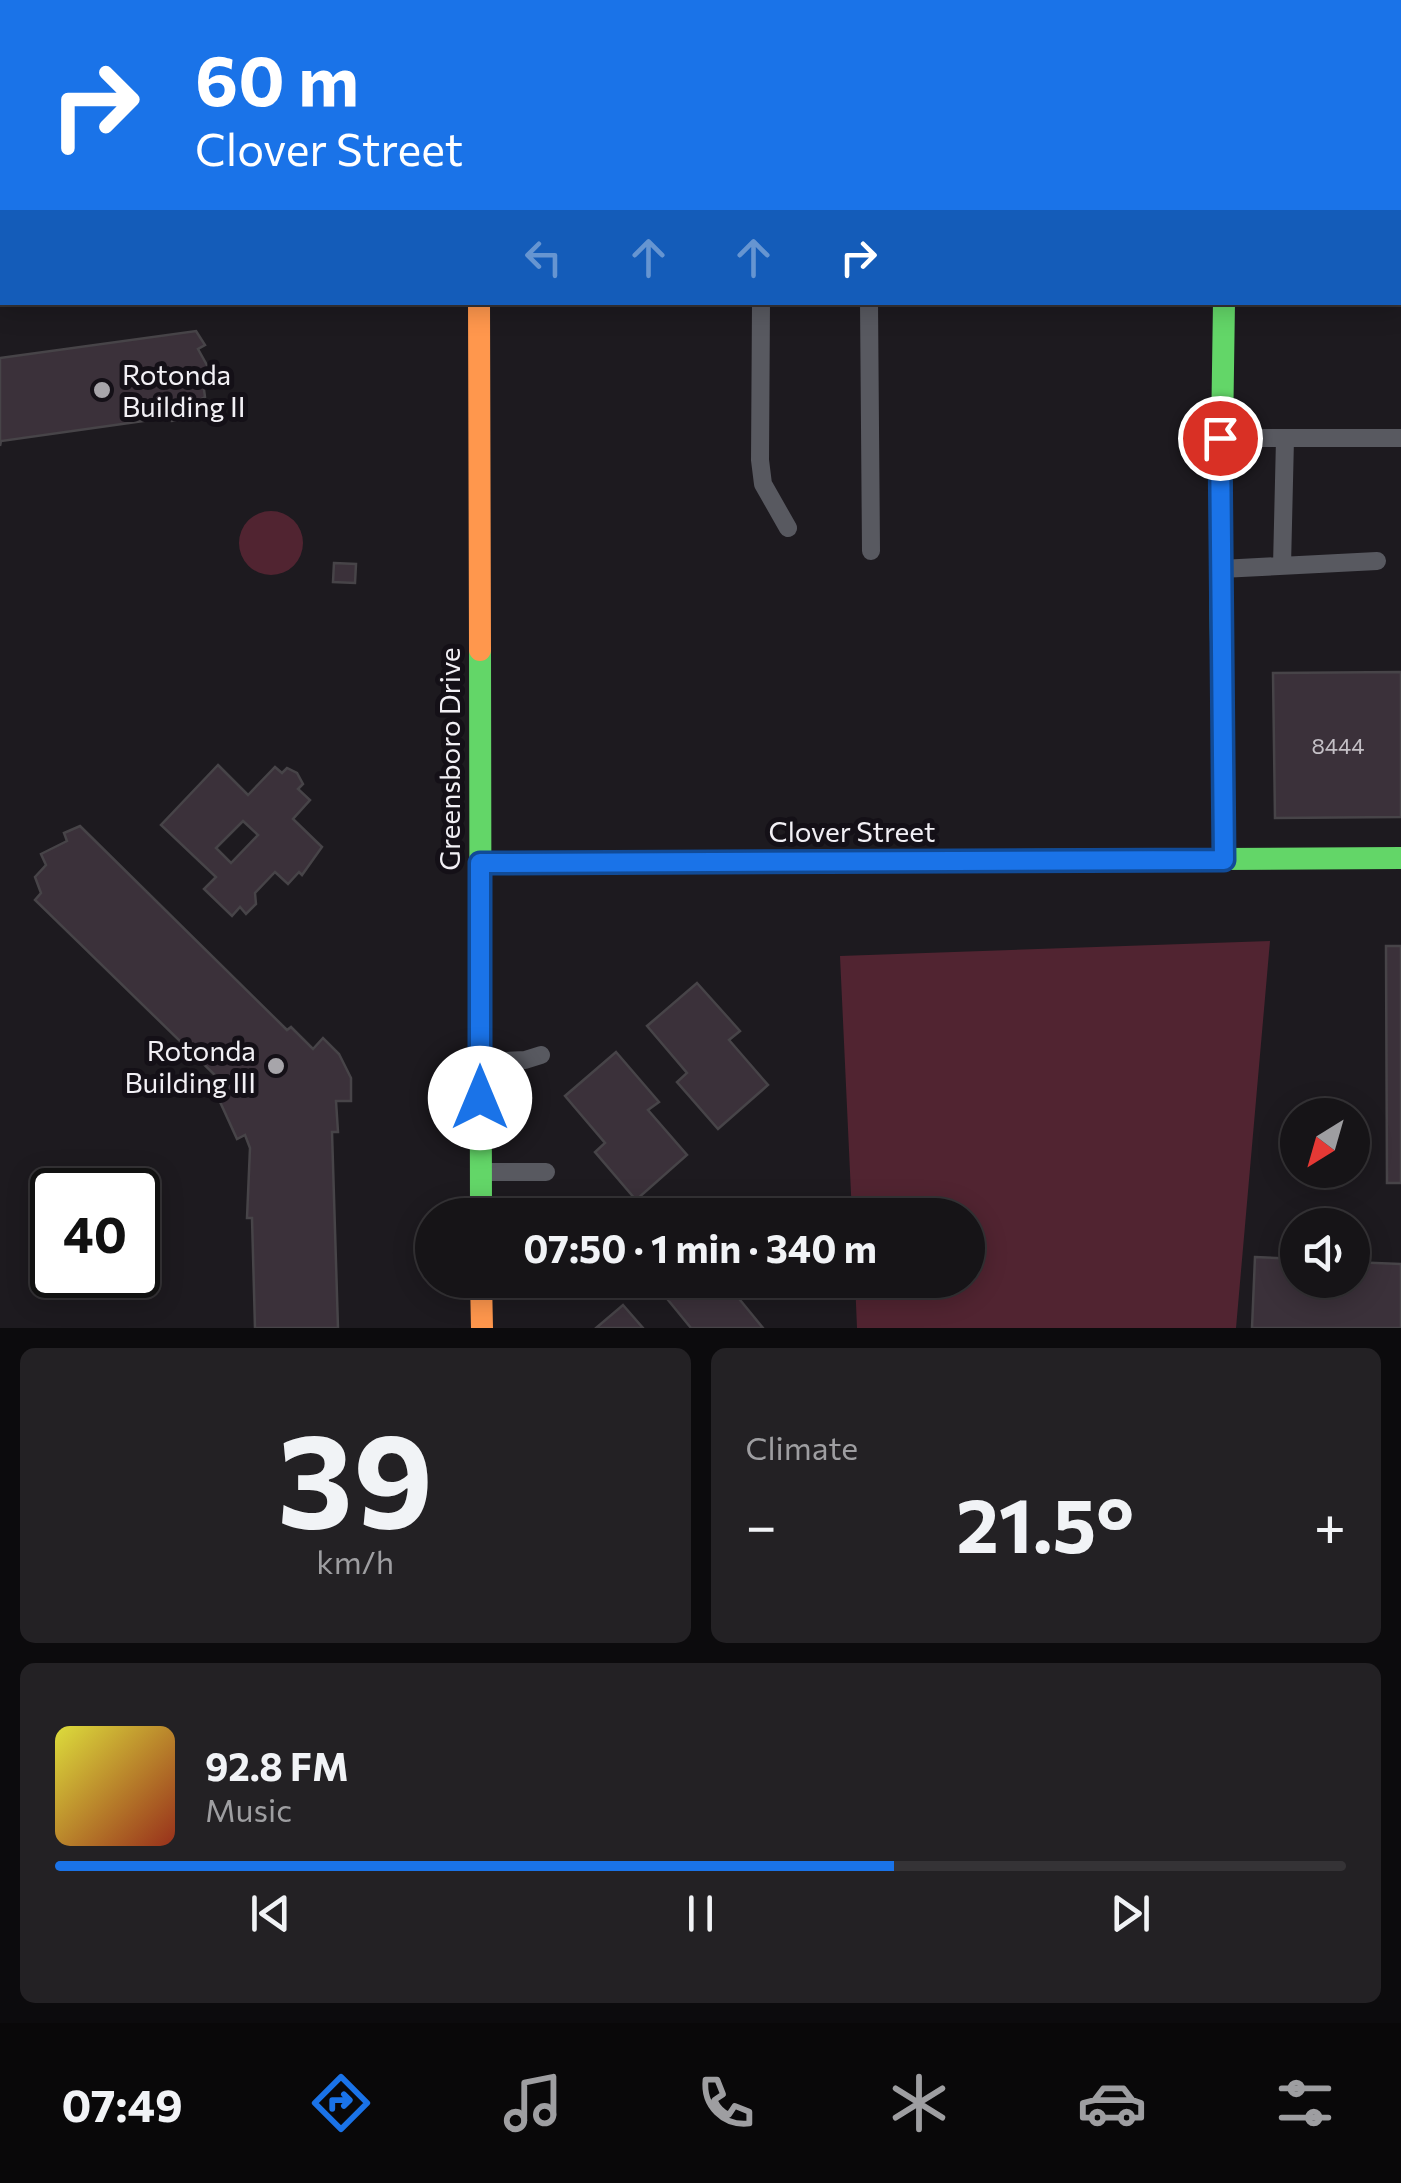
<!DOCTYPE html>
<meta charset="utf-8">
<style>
body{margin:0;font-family:Commissioner,sans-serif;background:#232124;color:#f1f3f6;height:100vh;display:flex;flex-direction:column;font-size:38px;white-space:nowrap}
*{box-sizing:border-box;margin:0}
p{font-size:32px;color:#9e9ea1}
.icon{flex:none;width:55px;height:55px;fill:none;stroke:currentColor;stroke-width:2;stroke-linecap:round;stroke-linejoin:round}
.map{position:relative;height:1328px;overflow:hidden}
.details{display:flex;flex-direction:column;gap:20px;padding:20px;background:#0c0b0d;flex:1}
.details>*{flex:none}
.banner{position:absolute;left:0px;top:0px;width:1402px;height:305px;box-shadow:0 5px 25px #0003,0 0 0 2px #353336;background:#1a73e8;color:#fff;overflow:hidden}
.needle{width:65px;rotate:217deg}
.controls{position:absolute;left:1280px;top:1098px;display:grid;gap:20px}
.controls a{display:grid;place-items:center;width:90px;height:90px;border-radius:50%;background:#161417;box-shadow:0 5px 25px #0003,0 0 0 2px #353336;font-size:50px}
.speed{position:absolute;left:30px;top:1168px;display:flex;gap:20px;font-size:50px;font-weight:700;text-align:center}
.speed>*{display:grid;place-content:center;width:130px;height:130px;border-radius:50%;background:#161417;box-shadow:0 5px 25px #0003,0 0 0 2px #353336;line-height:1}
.speed .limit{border:5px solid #111;border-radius:15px;background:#fff;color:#111}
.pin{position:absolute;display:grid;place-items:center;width:85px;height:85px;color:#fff;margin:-42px;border:5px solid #fff;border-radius:50%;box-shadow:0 2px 10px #0007}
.me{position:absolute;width:110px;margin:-55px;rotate:0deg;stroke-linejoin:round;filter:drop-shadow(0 0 8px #0008)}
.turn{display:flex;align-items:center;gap:35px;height:210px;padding:0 30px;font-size:45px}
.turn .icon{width:130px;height:130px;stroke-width:2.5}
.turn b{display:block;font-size:70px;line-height:85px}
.lanes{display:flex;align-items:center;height:95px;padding:0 30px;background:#0003;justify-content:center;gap:50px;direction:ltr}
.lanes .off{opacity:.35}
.big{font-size:75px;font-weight:700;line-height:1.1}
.details .tile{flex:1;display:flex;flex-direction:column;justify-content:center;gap:15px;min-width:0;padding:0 35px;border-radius:15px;background:#232124}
.details .dial{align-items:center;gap:0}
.dial b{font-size:130px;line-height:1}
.song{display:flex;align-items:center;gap:30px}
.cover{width:120px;height:120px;border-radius:15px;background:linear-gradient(135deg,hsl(60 70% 55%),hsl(10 70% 35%))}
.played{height:10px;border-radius:5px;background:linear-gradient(90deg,#1a73e8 65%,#353336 65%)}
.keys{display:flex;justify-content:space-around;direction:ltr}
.heat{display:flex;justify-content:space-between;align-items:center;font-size:55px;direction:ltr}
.details .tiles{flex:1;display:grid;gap:20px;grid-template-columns:1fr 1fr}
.tile:last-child{grid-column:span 2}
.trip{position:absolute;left:415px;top:1198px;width:570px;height:100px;border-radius:50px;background:#161417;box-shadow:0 5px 25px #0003,0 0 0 2px #353336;font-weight:700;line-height:100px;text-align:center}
.dock{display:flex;height:160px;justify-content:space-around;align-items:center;background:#090809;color:#9e9ea1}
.dock .icon{width:70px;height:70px}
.dock .current{color:#1a73e8}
.dock b{font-size:45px;color:#f1f3f6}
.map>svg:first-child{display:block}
.green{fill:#512431}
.building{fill:#3b313a;stroke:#474448;stroke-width:2.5;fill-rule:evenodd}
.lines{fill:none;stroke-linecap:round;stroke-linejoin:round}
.lane{stroke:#585960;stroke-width:18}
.street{stroke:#585960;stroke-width:32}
.fast{stroke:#63d668;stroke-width:22}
.slow{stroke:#ff974d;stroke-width:22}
.route-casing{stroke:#114b97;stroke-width:25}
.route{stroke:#1a73e8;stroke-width:18}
.poi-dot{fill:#a7a5aa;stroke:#141017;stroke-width:4}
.labels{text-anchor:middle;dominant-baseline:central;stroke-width:10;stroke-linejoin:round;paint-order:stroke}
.number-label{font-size:22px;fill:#c4c0c6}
.poi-label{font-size:28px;fill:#f2f0f5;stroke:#141017;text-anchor:start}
.street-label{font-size:28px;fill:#f2f0f5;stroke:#141017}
</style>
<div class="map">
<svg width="1401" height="1328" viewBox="0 0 1401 1328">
<rect width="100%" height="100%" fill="#1d1a1f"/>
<path class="green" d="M239 543a32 32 0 1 1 64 0a32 32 0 1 1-64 0Z
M1270 941 1236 1328H857L855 1280H968V1215H852L840 956Z"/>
<path class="building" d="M551 0H826V2H551Z
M196 331 205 345 198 349 213 376 203 382 205 397 190 405 193 419 172 421V417L1 441 0 446V358Z
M334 563 356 564 355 583 333 582Z
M1401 672V817L1275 818 1273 673Z
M218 765 248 795 275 767 282 773 287 768 297 773 303 784 298 789 310 800 293 819 322 847 302 875 299 872 288 884 275 872 255 893 256 904 246 914 240 907 232 916 204 889 216 877 161 825ZM243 821 258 835 231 863 216 848Z
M80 826 287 1030 291 1027 313 1049 323 1038 339 1054 351 1078V1101H336L338 1132H332L338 1328H255L252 1218H247L250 1148 245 1135 237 1139 216 1093 224 1089 219 1079 35 900 41 893 35 877 46 865 41 854 67 841 64 833Z
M1386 946H1401V1183H1387Z
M697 983 740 1031 729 1040 768 1085 718 1129 677 1082 687 1073 647 1026Z
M616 1052 659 1102 648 1110 687 1155 636 1200 595 1152 605 1143 565 1096Z
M1255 1257 1298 1259V1280H1352V1262L1401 1264V1328H1252Z
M691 1280H739L745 1287 736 1295 763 1328H691L668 1300Z
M623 1305 643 1328H596Z"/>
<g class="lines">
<path class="lane" d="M108 2V0
M0 5H2
M761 302 760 460 763 484 788 528
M869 302 871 551
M1226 438H1401
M1282 566 1285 439
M1221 569 1377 561
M482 1062 525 1060 541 1055
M481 1172H546"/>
<path class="street" d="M866 0V2
M1038 2 1039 0"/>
<path class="fast" d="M478 0V2
M0 153H2
M1400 227H1401
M1400 286 1401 287
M1224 302 1220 569 1224 860
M480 650 481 1215
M480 863 1401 858"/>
<path class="slow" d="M0 89H2
M479 302 480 650
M481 1280 482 1328"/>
</g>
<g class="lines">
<defs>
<path id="route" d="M480 1098V863L1224 860 1220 438"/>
</defs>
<use href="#route" class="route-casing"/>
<use href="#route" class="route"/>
</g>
<g class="poi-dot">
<circle cx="102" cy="390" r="10"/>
<circle cx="276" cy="1066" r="10"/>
</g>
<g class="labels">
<g class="number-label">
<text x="1338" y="745">8444</text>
</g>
<g class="poi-label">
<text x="122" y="374">Rotonda<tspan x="122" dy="32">Building II</tspan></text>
<text x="256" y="1050" text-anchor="end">Rotonda<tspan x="256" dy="32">Building III</tspan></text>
</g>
<g class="street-label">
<text transform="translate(449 759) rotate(-90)">Greensboro Drive</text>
<text x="852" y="831">Clover Street</text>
</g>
</g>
</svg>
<div class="controls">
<a><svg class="needle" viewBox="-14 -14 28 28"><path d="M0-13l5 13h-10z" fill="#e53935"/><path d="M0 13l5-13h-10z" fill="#9e9ea1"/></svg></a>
<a><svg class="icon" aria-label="sound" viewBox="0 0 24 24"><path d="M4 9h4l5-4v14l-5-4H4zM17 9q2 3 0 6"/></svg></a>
</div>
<div class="speed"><div class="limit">40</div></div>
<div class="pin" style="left:1220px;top:438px;background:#d93025"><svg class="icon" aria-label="arrive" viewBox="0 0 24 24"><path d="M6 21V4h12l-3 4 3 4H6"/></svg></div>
<svg class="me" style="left:480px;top:1098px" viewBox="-20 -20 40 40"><circle r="19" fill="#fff"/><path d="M0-13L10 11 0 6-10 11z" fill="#1a73e8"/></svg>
<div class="trip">07:50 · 1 min · 340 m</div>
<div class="banner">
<div class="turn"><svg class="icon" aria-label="right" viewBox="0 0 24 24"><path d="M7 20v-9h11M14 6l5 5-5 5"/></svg><div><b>60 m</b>Clover Street</div></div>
<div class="lanes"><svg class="icon off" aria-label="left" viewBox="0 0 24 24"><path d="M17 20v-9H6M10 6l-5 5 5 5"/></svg><svg class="icon off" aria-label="ahead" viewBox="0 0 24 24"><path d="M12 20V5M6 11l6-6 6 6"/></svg><svg class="icon off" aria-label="ahead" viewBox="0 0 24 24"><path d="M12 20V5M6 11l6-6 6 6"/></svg><svg class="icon" aria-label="right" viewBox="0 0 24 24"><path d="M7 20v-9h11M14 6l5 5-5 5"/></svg></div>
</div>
</div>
<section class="details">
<div class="tiles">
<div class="tile dial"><b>39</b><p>km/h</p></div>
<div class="tile"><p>Climate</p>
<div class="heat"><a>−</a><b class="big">21.5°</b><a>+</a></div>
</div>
<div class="tile">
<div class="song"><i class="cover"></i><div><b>92.8 FM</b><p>Music</p></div></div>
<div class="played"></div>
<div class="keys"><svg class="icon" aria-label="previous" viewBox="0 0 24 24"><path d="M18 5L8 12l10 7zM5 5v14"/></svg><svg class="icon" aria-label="pause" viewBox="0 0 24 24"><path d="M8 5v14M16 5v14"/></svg><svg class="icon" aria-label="next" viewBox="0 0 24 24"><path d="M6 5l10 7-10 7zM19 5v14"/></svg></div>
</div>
</div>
</section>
<nav class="dock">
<b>07:49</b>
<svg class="icon current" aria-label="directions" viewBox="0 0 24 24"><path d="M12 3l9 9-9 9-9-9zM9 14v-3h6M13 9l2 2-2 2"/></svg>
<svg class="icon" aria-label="music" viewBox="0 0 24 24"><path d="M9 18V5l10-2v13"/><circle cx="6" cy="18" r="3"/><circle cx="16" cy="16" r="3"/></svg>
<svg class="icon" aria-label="phone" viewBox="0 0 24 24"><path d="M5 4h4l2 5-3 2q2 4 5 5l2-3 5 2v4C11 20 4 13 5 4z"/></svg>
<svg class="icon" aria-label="climate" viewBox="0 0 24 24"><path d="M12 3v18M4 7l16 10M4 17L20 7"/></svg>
<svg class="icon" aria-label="car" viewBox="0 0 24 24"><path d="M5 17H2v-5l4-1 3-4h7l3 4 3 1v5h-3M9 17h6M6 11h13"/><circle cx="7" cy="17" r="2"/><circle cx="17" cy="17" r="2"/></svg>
<svg class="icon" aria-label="filters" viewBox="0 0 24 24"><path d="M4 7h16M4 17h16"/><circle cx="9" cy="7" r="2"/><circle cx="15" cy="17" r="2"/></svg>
</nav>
